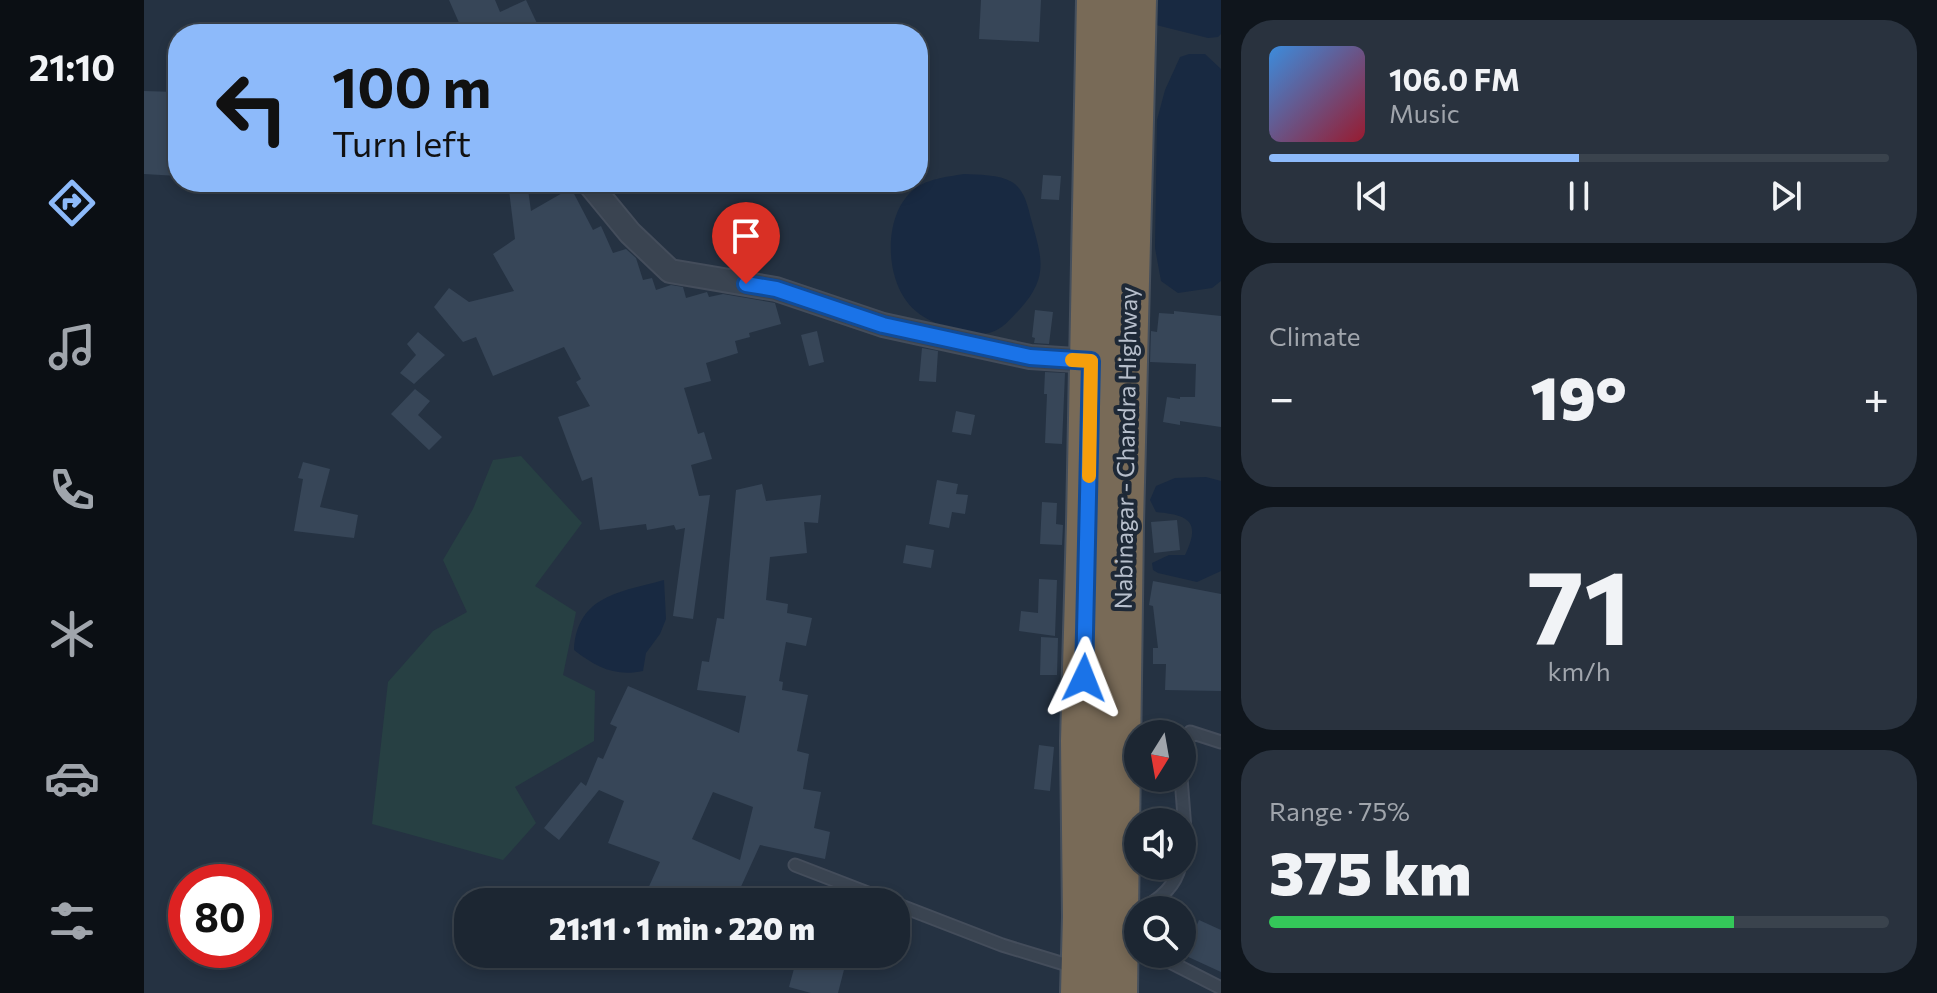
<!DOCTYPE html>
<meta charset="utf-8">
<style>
body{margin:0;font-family:Commissioner,sans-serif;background:#29323e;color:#f1f3f6;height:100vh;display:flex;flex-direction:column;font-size:30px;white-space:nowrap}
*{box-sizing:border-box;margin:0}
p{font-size:26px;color:#a0a5ac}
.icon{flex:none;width:44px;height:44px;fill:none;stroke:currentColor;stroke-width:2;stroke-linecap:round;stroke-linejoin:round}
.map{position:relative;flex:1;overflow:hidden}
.sheet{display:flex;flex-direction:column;gap:20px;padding:20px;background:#0f151c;width:716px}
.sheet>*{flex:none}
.hud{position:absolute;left:24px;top:24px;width:760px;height:168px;border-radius:32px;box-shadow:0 4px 12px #0003,0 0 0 2px #3a434d;background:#8dbafa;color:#111;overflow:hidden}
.needle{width:52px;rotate:191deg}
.tools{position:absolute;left:980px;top:720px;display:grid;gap:16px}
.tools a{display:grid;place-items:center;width:72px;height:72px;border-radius:50%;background:#1c2632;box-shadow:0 4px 12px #0003,0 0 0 2px #3a434d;font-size:40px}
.speed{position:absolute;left:24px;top:864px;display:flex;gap:16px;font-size:40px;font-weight:700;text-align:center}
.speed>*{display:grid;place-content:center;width:104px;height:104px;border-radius:50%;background:#1c2632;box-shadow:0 4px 12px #0003,0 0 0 2px #3a434d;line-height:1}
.speed .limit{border:12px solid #d22;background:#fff;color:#111}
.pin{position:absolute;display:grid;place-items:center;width:68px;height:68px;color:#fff;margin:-82px -34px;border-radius:50% 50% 50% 0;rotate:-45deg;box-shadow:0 0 8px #0007}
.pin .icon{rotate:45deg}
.me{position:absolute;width:88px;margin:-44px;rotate:2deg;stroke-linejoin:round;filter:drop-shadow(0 0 6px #0008)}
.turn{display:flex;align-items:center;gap:28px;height:168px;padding:0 32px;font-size:36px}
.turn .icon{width:104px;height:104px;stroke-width:2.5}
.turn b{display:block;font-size:56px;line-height:68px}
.big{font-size:60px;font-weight:800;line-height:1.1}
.sheet .widget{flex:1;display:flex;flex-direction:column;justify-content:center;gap:12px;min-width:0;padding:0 28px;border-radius:32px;background:#29323e}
.sheet .dial{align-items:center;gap:0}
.dial b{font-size:104px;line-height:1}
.song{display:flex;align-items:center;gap:24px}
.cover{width:96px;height:96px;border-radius:12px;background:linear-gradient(135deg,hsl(210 70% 55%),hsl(350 70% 35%))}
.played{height:8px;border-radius:4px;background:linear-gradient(90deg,#8dbafa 50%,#3a434d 50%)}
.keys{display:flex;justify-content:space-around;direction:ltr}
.heat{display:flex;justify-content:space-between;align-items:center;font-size:44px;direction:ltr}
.charge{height:12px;border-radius:6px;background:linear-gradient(90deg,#34c759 75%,#3a434d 0)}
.trip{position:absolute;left:310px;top:888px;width:456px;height:80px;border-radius:32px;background:#1c2632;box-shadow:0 4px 12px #0003,0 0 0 2px #3a434d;font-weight:800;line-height:80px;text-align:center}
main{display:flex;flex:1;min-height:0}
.tabs{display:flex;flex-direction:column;width:144px;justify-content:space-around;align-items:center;background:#0b0f14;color:#a0a5ac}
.tabs .icon{width:56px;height:56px}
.tabs .current{color:#8dbafa}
.tabs b{font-size:36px;color:#f1f3f6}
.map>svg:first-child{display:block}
.green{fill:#274043}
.water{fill:#182941}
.building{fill:#374658;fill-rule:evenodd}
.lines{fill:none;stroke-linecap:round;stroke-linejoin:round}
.lane-casing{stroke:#444d5b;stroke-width:15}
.street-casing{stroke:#444d5b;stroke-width:26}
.highway-casing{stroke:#454f5c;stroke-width:46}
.lane{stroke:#3a4451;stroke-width:11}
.street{stroke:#3a4451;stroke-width:22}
.highway{stroke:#786a57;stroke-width:42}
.route-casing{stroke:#114b97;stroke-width:20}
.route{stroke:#1a73e8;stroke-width:14}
.slow{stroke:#f59e0b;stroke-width:14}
.labels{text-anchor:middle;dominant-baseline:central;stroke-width:8;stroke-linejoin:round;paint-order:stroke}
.street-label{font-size:24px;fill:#b7bfcc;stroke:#1e2937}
</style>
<main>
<nav class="tabs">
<b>21:10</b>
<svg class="icon current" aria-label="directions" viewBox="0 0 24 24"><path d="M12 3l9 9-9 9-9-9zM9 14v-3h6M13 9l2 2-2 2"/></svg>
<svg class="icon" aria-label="music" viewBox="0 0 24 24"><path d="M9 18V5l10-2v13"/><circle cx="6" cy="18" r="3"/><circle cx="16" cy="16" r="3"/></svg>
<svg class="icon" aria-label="phone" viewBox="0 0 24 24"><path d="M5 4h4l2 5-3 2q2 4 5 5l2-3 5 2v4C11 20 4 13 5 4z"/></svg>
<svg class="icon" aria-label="climate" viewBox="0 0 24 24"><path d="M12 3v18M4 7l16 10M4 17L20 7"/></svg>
<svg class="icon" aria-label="car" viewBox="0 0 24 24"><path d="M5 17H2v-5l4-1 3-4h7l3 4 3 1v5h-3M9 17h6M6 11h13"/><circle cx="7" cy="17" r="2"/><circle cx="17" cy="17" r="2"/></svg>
<svg class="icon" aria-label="filters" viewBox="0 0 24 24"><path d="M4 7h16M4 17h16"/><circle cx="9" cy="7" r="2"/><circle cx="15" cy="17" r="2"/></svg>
</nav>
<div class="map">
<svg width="1077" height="993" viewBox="0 0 1077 993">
<rect width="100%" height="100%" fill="#253242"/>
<path class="green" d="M377 456 438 523 391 586 432 612 419 675 451 691 450 741 371 787 392 823 359 860 228 824 244 682 289 631 323 612 299 560 329 509 349 460Z"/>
<path class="water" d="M1007 0H1077V34L1074 37 1064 38 1012 25 1009 20Z
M1045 54H1061L1077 69V281L1068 288 1034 293 1017 281 1011 248 1013 120 1021 90 1036 57Z
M820 174C834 175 855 174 868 182 880 189 884 206 887 219 898 258 905 277 876 309 868 317 859 329 848 332 836 336 823 333 812 330 793 325 772 316 761 299 741 270 741 215 768 191 781 179 802 177 820 174Z
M1062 477 1077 481V571L1053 582 1014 573 1009 570 1008 563 1025 555H1041C1058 520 1043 515 1012 512L1006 500 1012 486 1031 478Z
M520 580 522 619 516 634 502 653 499 671C471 677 452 667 430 650 433 595 477 592 520 580Z"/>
<path class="building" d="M305 0H351L356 12 382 0 398 34H320Z
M837 0H897L895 42 835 39Z
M0 91 32 92 34 176 0 174Z
M899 175 917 176 915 200 897 199Z
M364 182H383L387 211 427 188 449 230 457 226 469 253 482 249 492 258 499 280 508 278 512 290 527 285 539 287 542 298 563 292 565 297 579 294 631 303 637 324 605 333 606 337 591 341 594 353 562 363 567 381 540 388 554 434 560 432 568 459 547 465 555 496 566 495 549 619 529 616 541 528 532 530 530 525 503 530 502 524 456 530 448 477 438 481 414 417 446 406 432 382 437 379 420 347 349 376 332 337 319 342 290 307 305 288 325 302 370 291 349 254 371 239Z
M891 310 909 312 905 344 890 343 891 338 888 337Z
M1030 311 1077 316V427L1036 421V425L1019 422 1023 397 1036 399V397H1051L1052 364 1006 362 1007 331 1013 332 1015 313 1030 314Z
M673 331 680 362 665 366 657 335Z
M274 332 301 355 270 384 256 373 272 355 263 344Z
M778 348 794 351 792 382 775 381Z
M901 372 921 373 918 444 901 443 903 394H900Z
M271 389 286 401 274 415 298 437 285 450 247 414Z
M812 411 831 415 827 435 808 432Z
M159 462 186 469 176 507 214 515 210 538 150 531 159 479 154 478Z
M793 480 814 484 812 494 824 495 821 514 808 512 805 528 785 524Z
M618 484 622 501 677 495 674 523 660 522 663 553 626 557 622 600 644 604 643 613 668 618 662 646 642 642 635 681 639 682 638 690 664 695 653 751 665 754 659 789 677 792 670 828 686 832 681 859 616 845 590 902H498L516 862 464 843 480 801 455 790 415 840 400 828 437 782 442 786 454 757 459 759 473 727 466 724 484 686 595 733 602 696 553 690 558 661 565 662 573 618 580 619 592 490ZM569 792 609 807 596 860 548 839Z
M898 502 913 503 912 524 919 525 918 545 896 544Z
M1033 520 1036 550 1010 553 1007 522Z
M762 545 790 550 787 568 759 563Z
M895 579 913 580 911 636 875 631 877 611 894 613Z
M1009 581 1077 594V691L1021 690 1022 664H1009V648H1014L1009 606 1005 605Z
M897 637 914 638 913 675H896Z
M895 745 910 747 906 791 890 789Z
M1055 920 1077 930V972L1040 955Z
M654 954H690L703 958 694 993H667L645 987Z"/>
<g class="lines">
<defs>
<path id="lane" d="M1038 761 1046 732 1077 742
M1037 778 1042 842 1038 858
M651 865 747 902
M752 904 858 945 930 967
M995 910C1014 901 1031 887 1036 866
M1016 954 1026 962 1077 988"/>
<path id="street" d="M444 182 486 233 526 271 632 289 739 325 886 357 947 361"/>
<path id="highway" d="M938 993 940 917 938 741 944 523 954 0
M972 993 978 523 991 0"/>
</defs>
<use href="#lane" class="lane-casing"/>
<use href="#street" class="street-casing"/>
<use href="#highway" class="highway-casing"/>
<use href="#lane" class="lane"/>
<use href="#street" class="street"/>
<use href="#highway" class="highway"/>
</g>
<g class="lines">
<defs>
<path id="route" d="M602 284 632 289 739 325 886 357 947 361 940 678"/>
</defs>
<use href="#route" class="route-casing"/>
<use href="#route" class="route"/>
<path class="slow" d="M928 360 947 361 945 476"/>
</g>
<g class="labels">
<g class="street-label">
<text transform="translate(981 448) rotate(-89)">Nabinagar - Chandra Highway</text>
</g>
</g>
</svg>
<div class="tools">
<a><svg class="needle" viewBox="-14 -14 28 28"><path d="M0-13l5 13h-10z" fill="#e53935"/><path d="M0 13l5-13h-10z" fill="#a0a5ac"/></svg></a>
<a><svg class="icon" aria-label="sound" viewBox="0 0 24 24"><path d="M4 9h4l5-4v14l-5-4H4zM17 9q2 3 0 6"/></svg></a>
<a><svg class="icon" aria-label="search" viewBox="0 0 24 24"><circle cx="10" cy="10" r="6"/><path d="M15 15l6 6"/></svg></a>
</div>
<div class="speed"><div class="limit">80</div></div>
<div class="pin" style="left:602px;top:284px;background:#d93025"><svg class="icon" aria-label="arrive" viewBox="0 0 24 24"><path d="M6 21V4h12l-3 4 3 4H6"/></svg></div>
<svg class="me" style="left:940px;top:678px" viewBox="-20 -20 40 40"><path d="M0-17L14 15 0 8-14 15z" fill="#1a73e8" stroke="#fff" stroke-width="4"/></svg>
<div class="trip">21:11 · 1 min · 220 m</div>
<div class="hud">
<div class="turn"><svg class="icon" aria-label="left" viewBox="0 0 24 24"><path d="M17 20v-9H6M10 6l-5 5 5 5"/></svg><div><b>100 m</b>Turn left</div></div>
</div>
</div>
<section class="sheet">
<div class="widget">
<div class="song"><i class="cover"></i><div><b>106.0 FM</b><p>Music</p></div></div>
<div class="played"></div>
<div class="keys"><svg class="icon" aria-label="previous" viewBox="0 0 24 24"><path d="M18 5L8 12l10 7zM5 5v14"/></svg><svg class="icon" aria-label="pause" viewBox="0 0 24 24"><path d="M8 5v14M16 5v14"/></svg><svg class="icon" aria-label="next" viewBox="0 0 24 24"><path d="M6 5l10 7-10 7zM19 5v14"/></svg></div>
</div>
<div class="widget"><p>Climate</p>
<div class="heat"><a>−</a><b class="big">19°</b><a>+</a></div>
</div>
<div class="widget dial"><b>71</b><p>km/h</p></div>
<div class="widget"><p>Range · 75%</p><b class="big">375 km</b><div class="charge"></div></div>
</section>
</main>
